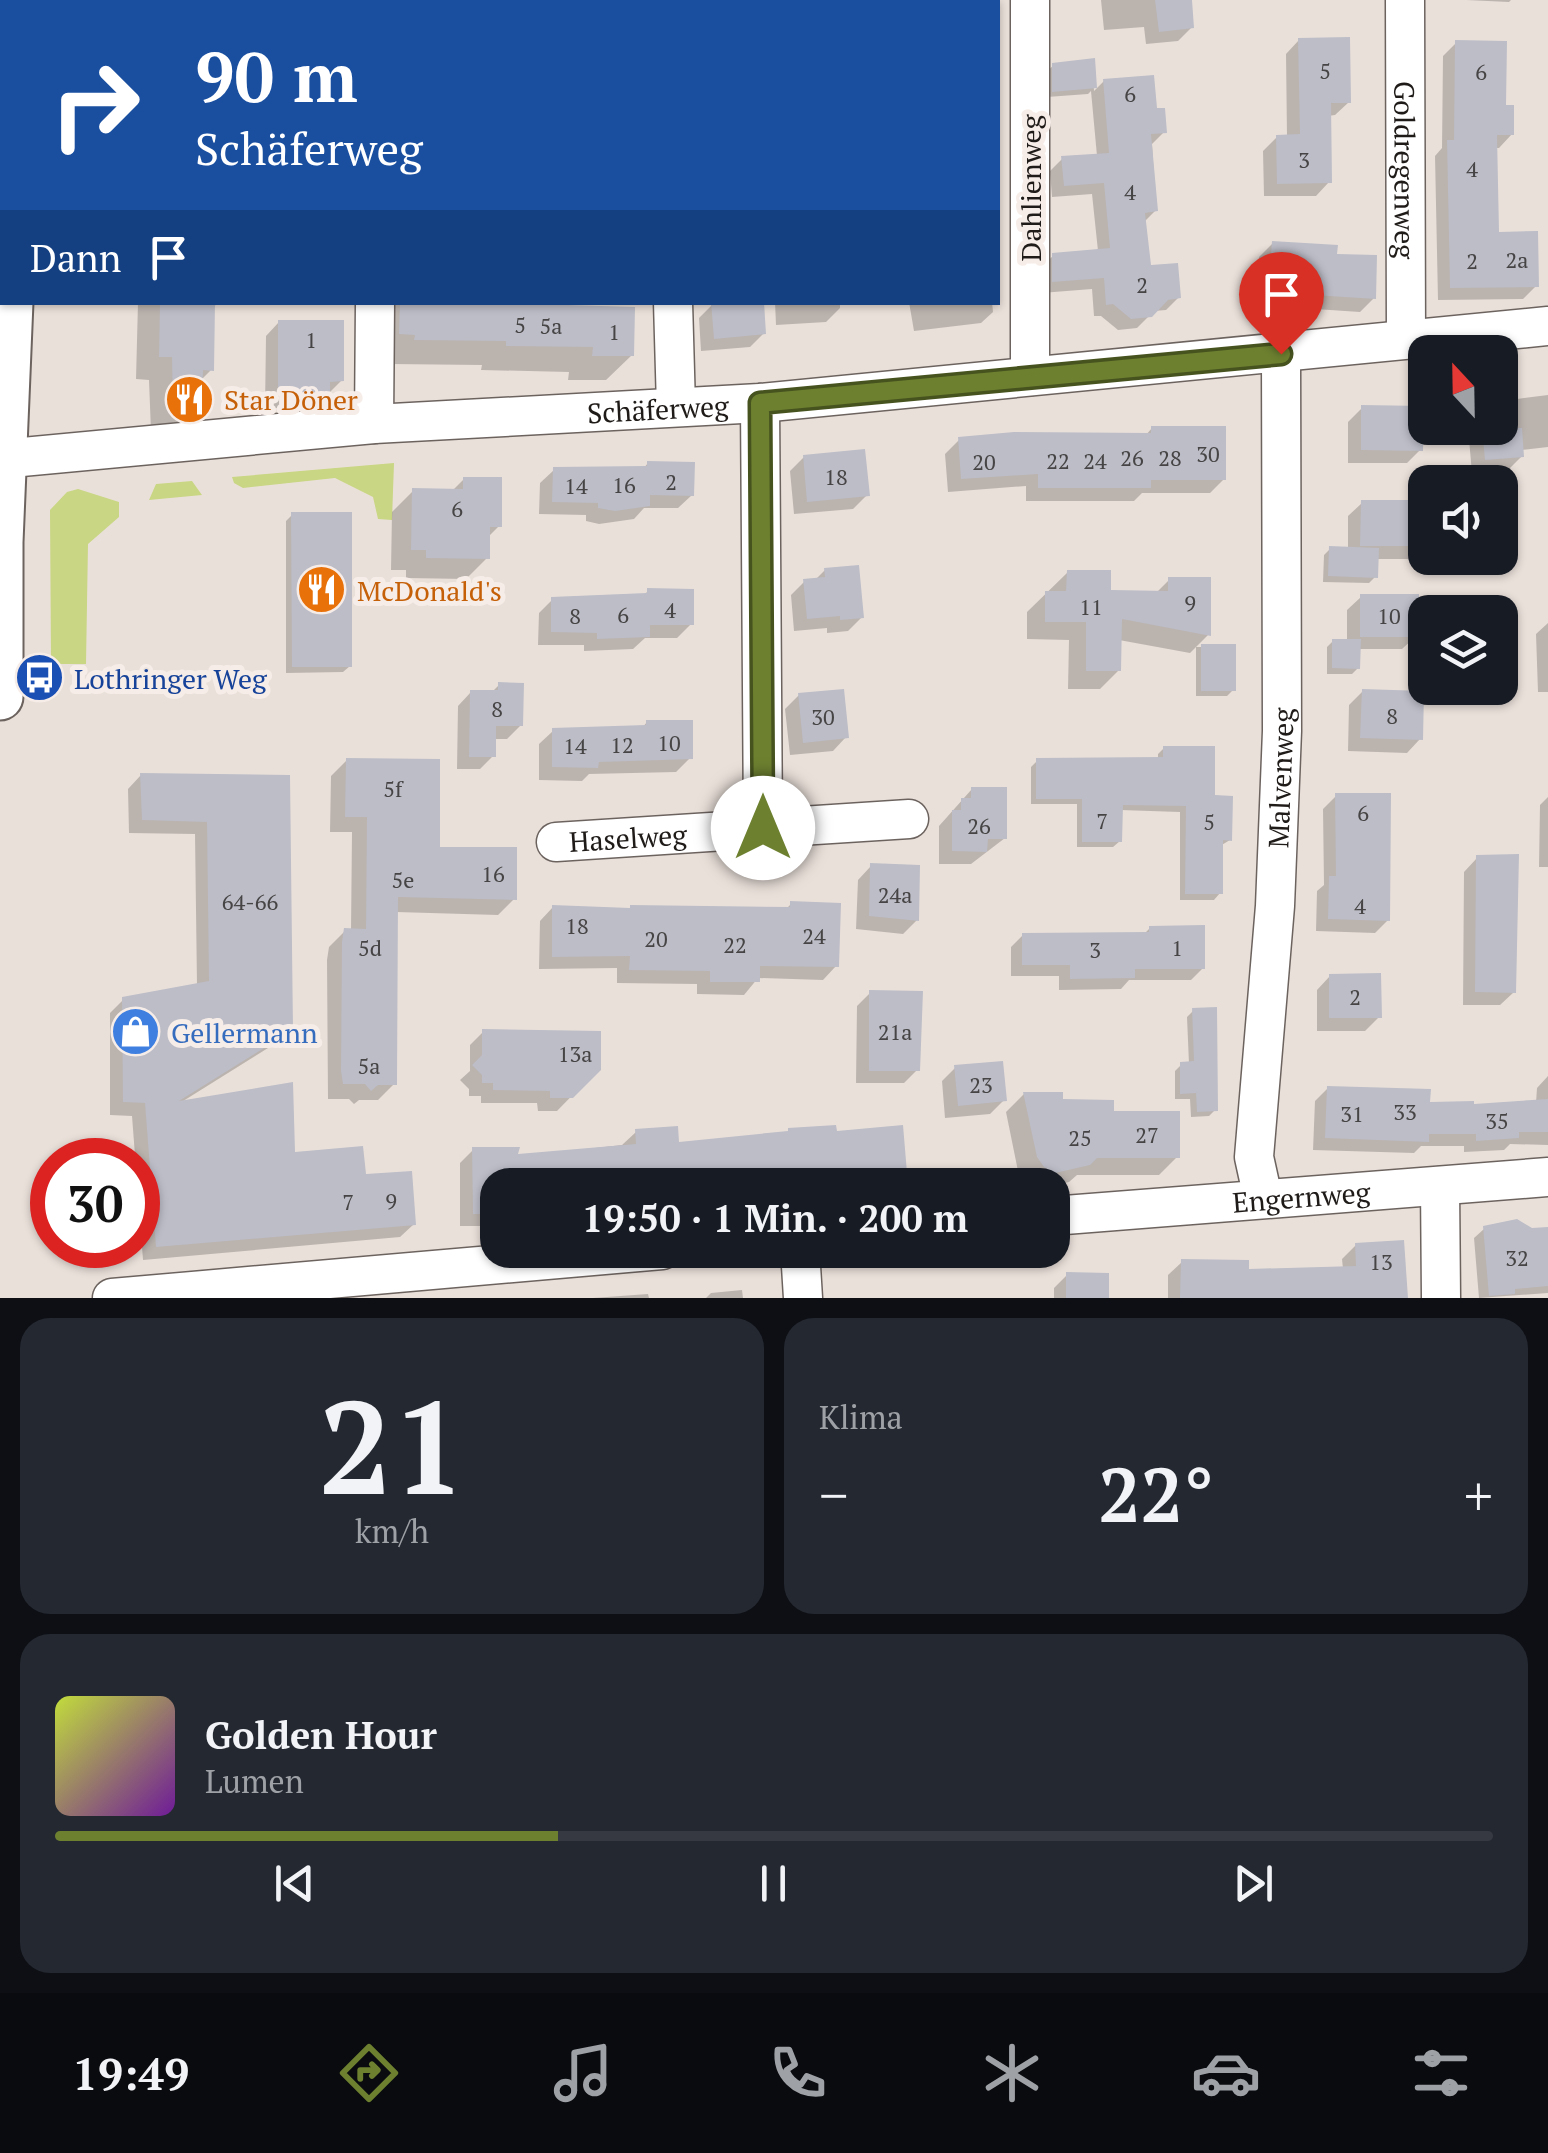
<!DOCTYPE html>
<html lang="de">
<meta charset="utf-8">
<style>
body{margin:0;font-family:"PT Serif",serif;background:#242831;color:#f1f3f6;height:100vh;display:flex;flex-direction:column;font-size:38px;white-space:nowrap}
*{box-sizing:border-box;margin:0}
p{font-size:32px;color:#9ea1a6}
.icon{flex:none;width:55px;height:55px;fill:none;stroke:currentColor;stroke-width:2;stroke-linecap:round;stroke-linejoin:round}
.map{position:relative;height:1298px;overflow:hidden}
.sheet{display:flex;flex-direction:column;gap:20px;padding:20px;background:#0d0f14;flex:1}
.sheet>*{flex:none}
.banner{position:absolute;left:0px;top:0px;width:1000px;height:305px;box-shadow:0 2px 8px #0004;background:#1a4fa0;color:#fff;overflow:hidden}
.needle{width:65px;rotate:338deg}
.tools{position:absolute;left:1408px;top:335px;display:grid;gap:20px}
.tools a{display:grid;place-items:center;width:110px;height:110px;border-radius:20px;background:#171b24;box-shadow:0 2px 8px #0004;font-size:50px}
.speed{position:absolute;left:30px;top:1138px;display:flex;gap:20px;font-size:50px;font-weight:700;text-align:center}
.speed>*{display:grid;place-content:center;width:130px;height:130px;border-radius:50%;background:#171b24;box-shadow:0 2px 8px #0004;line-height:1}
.speed .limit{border:15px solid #d22;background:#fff;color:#111}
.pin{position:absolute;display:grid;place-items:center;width:85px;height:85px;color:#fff;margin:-102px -42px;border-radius:50% 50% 50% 0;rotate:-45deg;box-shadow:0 0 10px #0007}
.pin .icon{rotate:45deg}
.me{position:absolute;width:110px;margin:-55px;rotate:0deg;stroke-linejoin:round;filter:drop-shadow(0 0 8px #0008)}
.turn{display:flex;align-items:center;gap:35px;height:210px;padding:0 30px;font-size:45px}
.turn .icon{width:130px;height:130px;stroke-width:2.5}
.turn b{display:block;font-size:70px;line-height:85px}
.then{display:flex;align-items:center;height:95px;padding:0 30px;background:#0003;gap:20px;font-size:38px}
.big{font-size:75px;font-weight:800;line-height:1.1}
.sheet .tile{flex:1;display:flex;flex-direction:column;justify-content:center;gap:15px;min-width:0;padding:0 35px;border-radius:30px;background:#242831}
.sheet .dial{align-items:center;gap:0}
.dial b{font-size:130px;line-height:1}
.song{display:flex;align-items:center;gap:30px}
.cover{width:120px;height:120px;border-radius:15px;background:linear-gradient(135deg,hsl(70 70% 55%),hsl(280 70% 35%))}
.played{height:10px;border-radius:5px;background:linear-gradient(90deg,#6d8030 35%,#363941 35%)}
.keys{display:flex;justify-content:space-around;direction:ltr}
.heat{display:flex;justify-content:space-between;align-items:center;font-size:55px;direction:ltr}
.sheet .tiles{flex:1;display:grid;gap:20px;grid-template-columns:1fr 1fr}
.tile:last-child{grid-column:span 2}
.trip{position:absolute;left:480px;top:1168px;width:590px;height:100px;border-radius:30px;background:#171b24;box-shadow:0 2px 8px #0004;font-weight:800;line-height:100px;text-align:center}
.dock{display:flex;height:160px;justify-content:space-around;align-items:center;background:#090b0e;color:#9ea1a6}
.dock .icon{width:70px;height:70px}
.dock .selected{color:#6d8030}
.dock b{font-size:45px;color:#f1f3f6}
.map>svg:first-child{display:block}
.green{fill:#c9d683}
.shadow{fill:#0003}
.building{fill:#bcbdc7}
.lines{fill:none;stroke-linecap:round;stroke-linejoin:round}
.minor-casing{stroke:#6c635f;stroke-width:41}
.major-casing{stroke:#6c635f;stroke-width:49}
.minor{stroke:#fff;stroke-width:38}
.major{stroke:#fff;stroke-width:45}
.route-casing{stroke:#47531f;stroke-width:25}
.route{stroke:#6d8030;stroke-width:18}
.labels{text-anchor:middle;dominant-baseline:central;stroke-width:10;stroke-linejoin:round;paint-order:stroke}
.number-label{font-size:22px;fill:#464444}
.street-label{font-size:28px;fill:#1f1b19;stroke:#f7ede8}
.food-label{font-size:28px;fill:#c56008;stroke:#f7ede8;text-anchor:start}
.transit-label{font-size:28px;fill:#164399;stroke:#f7ede8;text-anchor:start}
.shop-label{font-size:28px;fill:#366cbe;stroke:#f7ede8;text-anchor:start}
</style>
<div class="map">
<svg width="1548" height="1298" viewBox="0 0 1548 1298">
<rect width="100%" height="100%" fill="#eae0da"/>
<path class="green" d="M394 463 392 520 378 519 373 497 335 478 243 488 234 483 232 477Z
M192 481 202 495 149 500 156 484Z
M78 489 119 502V517L88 544 86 664H51L50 510 67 492Z"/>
<path class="shadow" d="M109 0H308L109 2Z
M418 0H477V2H416Z
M918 0H987V2H915Z
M1101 0H1189L1192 27 1178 41 1146 44 1144 27 1104 30Z
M1466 0H1511L1509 2Z
M1299 40 1349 102 1335 115 1328 116 1329 182 1316 196H1264L1263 151 1277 137H1287L1286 54Z
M1456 43 1503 108 1512 134 1499 148H1494L1496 234 1536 286 1523 299 1438 300 1435 156 1442 148 1443 56Z
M1092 61 1094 91 1104 81 1155 111 1164 132 1152 144 1156 210 1144 222 1149 268 1178 298 1166 310 1154 311 1137 328 1118 330 1101 316H1094L1092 289 1041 293V267L1054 255 1098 251 1092 194 1052 197 1050 171 1062 159 1097 156 1091 91 1088 94 1047 97V71L1054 65Z
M1273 243 1334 257 1374 298 1360 312 1256 305 1259 257Z
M138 302H218L213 308 211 370 200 381 199 405 175 428 151 432 149 380 136 379Z
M379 302H565V308L632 355 606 380H568L569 372 481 370 482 365 390 364Z
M775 302H840V308L826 322 776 325Z
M909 302H992L993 312 981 323 914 331Z
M712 305 764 333 750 347 701 351 699 318Z
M279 322 342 380 314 408H265L266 336Z
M1517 395V399L1548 395V447L1521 450 1522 456 1508 470 1472 473 1468 428H1500V397Z
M1362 408 1420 450 1407 463H1348V422Z
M1152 428 1224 479 1210 493H1142L1134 501H1026V486L948 492 945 454 959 440 1145 436Z
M804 457 867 495 853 509 794 514 790 471Z
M648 463 692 495 678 508H644L634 519 599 524 586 521V515L539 514 540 483 554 470 643 469Z
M464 479 499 526 487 538V558L466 579 406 578V570H391L392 512 413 491H452Z
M1362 503 1422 545 1408 559H1376L1375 577 1369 583 1323 582 1324 555 1330 549 1348 550V516Z
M292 515 350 666 343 672 286 673V521Z
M825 570 862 617 848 631 827 633V628L794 631 791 595 805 581 815 580Z
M1068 572 1108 593H1156L1169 580 1208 635 1196 647H1234L1233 690 1227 696H1196V647L1190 653 1119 640V670L1100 689H1068L1069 640 1027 639V612Z
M648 591 691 624 677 638H645L633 649 584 651V645H538L539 613 552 600 643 596Z
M1361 597 1416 636 1402 649H1358V668L1352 674H1327V647L1333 641H1347V610Z
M1548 623V692H1538L1536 634Z
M499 685 521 725 507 739H494L493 756 480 769H457L458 706 471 692 491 693Z
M1363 691 1420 739 1407 753 1348 751 1349 705Z
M799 695 846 737 833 751 790 755 785 709Z
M647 722 690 758 676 772 589 774 582 781 539 780V744L553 731 642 728Z
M1164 748 1212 798 1230 840 1220 846V893L1214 900H1180V812L1120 810V841L1113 847H1077V804H1031V767L1037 761 1158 760V754Z
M347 760 437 850 514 899 498 915 396 912 394 1084 378 1100H359L354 1104 349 1099H328L327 960 329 947 345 931H351L352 832H330L331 776Z
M141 775 288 778 290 1029 276 1043 180 1103 292 1155 363 1177 414 1224 400 1237 143 1260 132 1116 110 1115V1013L124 999 197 986 195 834 129 833 128 789Z
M972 789 1005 838 971 864H939V826Z
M1336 796 1388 920 1375 933 1316 931 1317 891 1324 885 1323 809Z
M1548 797V867H1539L1540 805Z
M1477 858 1514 992 1500 1005H1463L1464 872Z
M871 866 917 920 903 934 856 929 858 880Z
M791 904 836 966 823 980 758 978 744 995 697 994V984L617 983V968L539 969 540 921 553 907 629 910 786 909Z
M1150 928 1203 968 1191 980H1129L1121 989 1059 990V976H1011V947L1023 935H1143Z
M1330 976 1379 1017 1365 1031H1317V990Z
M870 993 917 1070 904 1083H856L857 1006Z
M1193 1011 1215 1110 1209 1116 1191 1117 1190 1099H1175V1071L1181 1065 1189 1064 1187 1017Z
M483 1032 598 1069 557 1111H538L537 1103H481V1096H469V1089L460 1080 470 1071V1045Z
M955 1068 1004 1100 990 1114 945 1118 942 1081Z
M1548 1076V1145L1510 1144 1504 1150 1464 1152V1146H1421L1414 1153 1313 1150 1315 1101 1328 1088 1428 1105 1471 1107 1536 1103 1537 1088Z
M1024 1094 1111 1113 1177 1157 1159 1175H1077L1069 1182 1052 1186 1027 1185 1019 1176 1006 1112Z
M636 1132 677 1145 834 1134 906 1185H498V1226H460V1163L473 1150 515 1157 622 1145Z
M1484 1229 1547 1241 1548 1231V1293L1479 1298 1474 1238Z
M1356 1245 1405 1298H1168V1275L1182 1262 1246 1271 1343 1269 1342 1259Z
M1067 1275 1107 1298H1054V1288Z
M742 1290 743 1298H706L711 1293Z
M648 1294 649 1298H593Z"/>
<path class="building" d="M1155 0H1192L1194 28 1159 32Z
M1350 37 1351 103H1331L1332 183 1277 184 1276 135 1300 134 1298 38Z
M1455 40 1507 41 1506 105H1514V135H1497L1499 232 1538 231 1539 287 1450 288 1447 140H1454Z
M1095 58 1097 88 1052 92V63Z
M1154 75 1157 108H1165L1167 133 1151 134 1158 211 1145 213 1151 265 1178 263 1181 298 1168 300 1152 317 1131 319 1113 304 1106 305 1104 278 1052 282V253L1110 248 1104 183 1064 186 1061 156 1109 153 1103 79Z
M1272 241 1338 245 1337 254 1377 255 1376 299 1268 292Z
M160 302H215L214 371 203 370 202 406 173 410 172 357H159Z
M400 302H568L567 305 635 307 634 356H592L593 347 506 346V341L414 340 415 335 399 334Z
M711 302H764L766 334 714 339Z
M278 320H344V381L330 382V396H278Z
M1361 405 1424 406 1423 451 1361 450Z
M1151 426H1226V480H1151V488H1038V474L961 479 958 437 1014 432 1151 433Z
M1482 428H1522L1524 457 1485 460Z
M865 449 870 496 807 502 803 455Z
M647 461 695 462 694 496 650 495V506L615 511 598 508V503L552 502 553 467 647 466Z
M463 477H502V527H490V559L426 558V550H411L412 488 463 489Z
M1361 500H1425L1424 546H1360Z
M291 512H352V667H292Z
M1329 546 1379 548 1378 578 1328 576Z
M859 565 864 618 840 620V616L807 619 803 579 825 577 824 568Z
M1067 570H1111V590L1168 591V577H1211V636L1122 619 1121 671H1086V622H1045V591H1066Z
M647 588 694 589V625H650V637L597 639V633L551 632V597L647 593Z
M1360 594H1419V637H1360Z
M1332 639H1361L1360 669 1332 668Z
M1201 644H1236V691H1201Z
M498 682 524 683 523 726H496V757H469L470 690H498Z
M844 689 849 738 803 743 798 693Z
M1362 689 1424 691 1423 740 1360 738Z
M646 720H693V759L599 762 598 768 552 767V728L646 725Z
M1163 746H1215V795L1233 796 1232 841 1223 840V894H1185L1186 806 1123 805 1122 842H1082V799H1036V758L1163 757Z
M346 758 440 759V847H517V900L398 897 397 1085H378L371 1091 365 1084H343L341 1071 342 942 344 928 366 929 367 817H345Z
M140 773 290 775 293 1030 179 1101 293 1082 295 1152 363 1146 366 1174 412 1171 416 1225 156 1247 145 1103 123 1102 122 997 209 981 207 822 142 820Z
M971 787H1007V839H988L987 852 952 851V810H961V798H971Z
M1335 793H1391L1390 921 1328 919 1329 876H1336Z
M1519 854 1516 993 1475 992 1476 855Z
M870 863 920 865 919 921 869 916Z
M790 901 841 903 839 967 760 966V982H710V971L629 970 630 956 552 957V905L630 908V905L790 907Z
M1205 925V969H1135V978L1070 979V965H1022V933L1149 932V926Z
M1381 973 1382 1018H1329V974Z
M869 990 923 991 920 1071H869Z
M1217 1007 1218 1111 1197 1112 1196 1093 1180 1094V1062L1194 1061 1192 1008Z
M482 1029 601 1031V1070L573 1098H550V1091L493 1090V1083H482V1075L472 1065 482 1055Z
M1003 1061 1007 1101 958 1106 954 1065Z
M1327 1086 1431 1089 1430 1102 1474 1101V1104L1548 1099V1132H1519V1138L1476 1141V1134H1429V1142L1325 1138Z
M1023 1092H1063V1099L1114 1100V1111H1180V1158H1097L1090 1165 1055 1173 1044 1167 1037 1157Z
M836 1125 837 1131 903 1125 908 1185H713V1179L634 1185H498V1214H473L472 1147H520L518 1154 636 1144 635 1129 678 1126 679 1142 788 1131V1128Z
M1517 1219 1532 1228 1548 1227V1286L1515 1289V1294L1489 1296 1483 1226Z
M1404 1240 1408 1298H1180L1181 1259 1249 1260V1269L1356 1266 1355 1243Z
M1066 1272 1109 1273V1298H1066Z"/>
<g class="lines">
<defs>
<g id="minor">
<path d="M376 0 377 2"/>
<path d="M662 0V2"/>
<path d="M1030 0V376"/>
<path id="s1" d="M1405 0 1406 338"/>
<path d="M673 302 676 407"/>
<path d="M760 403 763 828"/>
<path d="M374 424 375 302"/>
<path id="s2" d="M0 459 374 424 760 403 1548 326"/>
<path id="s3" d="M556 842 909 819"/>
<path d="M1440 1186 1441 1298"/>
<path id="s4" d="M1263 1198 1254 1157 1275 906 1282 731 1281 354"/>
<path id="s5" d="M1052 1216 1548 1177"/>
<path d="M800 1250 803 1298"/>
<path d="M112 1298 662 1250"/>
</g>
<path id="major" d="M17 2V0
M0 697V542L10 302"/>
</defs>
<use href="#minor" class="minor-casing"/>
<use href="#major" class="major-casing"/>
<use href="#minor" class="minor"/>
<use href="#major" class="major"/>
</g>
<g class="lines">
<defs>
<path id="route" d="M763 828 760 403 1281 354"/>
</defs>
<use href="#route" class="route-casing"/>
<use href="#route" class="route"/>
</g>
<defs>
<symbol id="restaurant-disc" viewBox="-11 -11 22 22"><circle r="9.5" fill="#e8710a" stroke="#f7ede8"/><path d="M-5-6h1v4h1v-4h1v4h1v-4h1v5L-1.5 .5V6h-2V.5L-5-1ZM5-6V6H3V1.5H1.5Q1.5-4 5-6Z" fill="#fff"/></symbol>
<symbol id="bus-disc" viewBox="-11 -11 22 22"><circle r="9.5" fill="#1a4fb4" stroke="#f7ede8"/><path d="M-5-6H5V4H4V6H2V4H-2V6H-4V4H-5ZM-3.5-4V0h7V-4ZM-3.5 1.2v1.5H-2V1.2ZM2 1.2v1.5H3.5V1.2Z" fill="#fff"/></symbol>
<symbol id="shop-disc" viewBox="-11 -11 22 22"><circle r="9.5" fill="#3f7fe0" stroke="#f7ede8"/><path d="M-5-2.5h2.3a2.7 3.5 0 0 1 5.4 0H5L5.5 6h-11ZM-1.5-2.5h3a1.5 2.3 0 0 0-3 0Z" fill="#fff"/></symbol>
</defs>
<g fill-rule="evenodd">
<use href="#restaurant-disc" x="162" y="372" width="55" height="55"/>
<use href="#restaurant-disc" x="294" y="562" width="55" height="55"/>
<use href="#bus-disc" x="12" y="650" width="55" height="55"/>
<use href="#shop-disc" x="108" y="1004" width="55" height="55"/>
</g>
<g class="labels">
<g class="number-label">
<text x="1325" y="70">5</text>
<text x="1481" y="71">6</text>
<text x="1130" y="93">6</text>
<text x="1304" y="159">3</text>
<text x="1472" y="168">4</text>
<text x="1130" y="191">4</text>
<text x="1517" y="259">2a</text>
<text x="1472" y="260">2</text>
<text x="1142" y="284">2</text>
<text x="520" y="324">5</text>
<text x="551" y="325">5a</text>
<text x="614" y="331">1</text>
<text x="311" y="339">1</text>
<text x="1208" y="453">30</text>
<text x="1132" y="457">26</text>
<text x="1170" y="457">28</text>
<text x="1058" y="460">22</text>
<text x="1095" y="460">24</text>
<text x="984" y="461">20</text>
<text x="836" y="476">18</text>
<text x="671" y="481">2</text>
<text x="624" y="484">16</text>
<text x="576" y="485">14</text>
<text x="457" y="508">6</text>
<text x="1190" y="602">9</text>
<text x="1091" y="606">11</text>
<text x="670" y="609">4</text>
<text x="623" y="614">6</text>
<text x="575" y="615">8</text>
<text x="1389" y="615">10</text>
<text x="497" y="708">8</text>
<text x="1392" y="715">8</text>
<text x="823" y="716">30</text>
<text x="669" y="742">10</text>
<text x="622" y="744">12</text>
<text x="575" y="745">14</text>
<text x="393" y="788">5f</text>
<text x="1363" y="812">6</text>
<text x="1102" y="820">7</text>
<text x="1209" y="821">5</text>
<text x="979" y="825">26</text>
<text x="493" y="873">16</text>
<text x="403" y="879">5e</text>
<text x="895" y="894">24a</text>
<text x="250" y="901">64-66</text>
<text x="1360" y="905">4</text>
<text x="577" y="925">18</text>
<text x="814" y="935">24</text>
<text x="656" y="938">20</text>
<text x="735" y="944">22</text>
<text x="370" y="947">5d</text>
<text x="1177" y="947">1</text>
<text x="1095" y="949">3</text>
<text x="1355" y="996">2</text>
<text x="895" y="1031">21a</text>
<text x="575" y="1053">13a</text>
<text x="369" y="1065">5a</text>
<text x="981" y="1084">23</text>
<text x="1405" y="1111">33</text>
<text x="1352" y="1113">31</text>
<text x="1497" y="1120">35</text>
<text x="1147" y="1134">27</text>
<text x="1080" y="1137">25</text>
<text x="391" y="1200">9</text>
<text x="348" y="1201">7</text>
<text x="1517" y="1257">32</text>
<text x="1381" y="1261">13</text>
</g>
<g class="street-label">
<text stroke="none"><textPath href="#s1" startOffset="170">Goldregenweg</textPath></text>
<text transform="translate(1030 188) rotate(-90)">Dahlienweg</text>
<text stroke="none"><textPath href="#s2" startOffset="660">Schäferweg</textPath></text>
<text stroke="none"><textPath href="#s4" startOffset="422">Malvenweg</textPath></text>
<text stroke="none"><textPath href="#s3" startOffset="72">Haselweg</textPath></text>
<text stroke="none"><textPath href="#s5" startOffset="250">Engernweg</textPath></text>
</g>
<g class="food-label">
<text x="224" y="399">Star Döner</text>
<text x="357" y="590">McDonald's</text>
</g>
<g class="transit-label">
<text x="74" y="678">Lothringer Weg</text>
</g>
<g class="shop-label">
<text x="171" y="1032">Gellermann</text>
</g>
</g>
</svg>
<div class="tools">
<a><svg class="needle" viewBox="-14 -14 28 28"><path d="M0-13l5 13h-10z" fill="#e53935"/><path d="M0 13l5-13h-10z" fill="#9ea1a6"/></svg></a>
<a><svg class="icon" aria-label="sound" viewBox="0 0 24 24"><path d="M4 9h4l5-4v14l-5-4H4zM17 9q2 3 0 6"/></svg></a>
<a><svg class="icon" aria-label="layers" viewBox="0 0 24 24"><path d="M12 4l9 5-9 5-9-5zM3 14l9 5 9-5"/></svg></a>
</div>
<div class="speed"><div class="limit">30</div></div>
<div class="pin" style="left:1281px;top:354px;background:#d93025"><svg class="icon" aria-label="arrive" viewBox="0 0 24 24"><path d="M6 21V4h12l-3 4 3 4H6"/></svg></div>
<svg class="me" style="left:763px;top:828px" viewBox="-20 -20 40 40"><circle r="19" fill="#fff"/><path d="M0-13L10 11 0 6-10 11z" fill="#6d8030"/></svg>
<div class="trip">19:50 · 1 Min. · 200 m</div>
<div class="banner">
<div class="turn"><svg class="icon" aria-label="right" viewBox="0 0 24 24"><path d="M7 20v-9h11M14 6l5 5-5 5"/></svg><div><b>90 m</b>Schäferweg</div></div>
<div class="then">Dann<svg class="icon" aria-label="arrive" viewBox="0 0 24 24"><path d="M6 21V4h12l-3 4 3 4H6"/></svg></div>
</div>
</div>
<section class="sheet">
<div class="tiles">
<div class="tile dial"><b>21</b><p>km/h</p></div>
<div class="tile"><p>Klima</p>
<div class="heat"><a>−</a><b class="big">22°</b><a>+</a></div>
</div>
<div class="tile">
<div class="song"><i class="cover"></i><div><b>Golden Hour</b><p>Lumen</p></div></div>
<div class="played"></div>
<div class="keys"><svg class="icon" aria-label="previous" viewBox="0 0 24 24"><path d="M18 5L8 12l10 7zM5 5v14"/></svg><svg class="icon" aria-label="pause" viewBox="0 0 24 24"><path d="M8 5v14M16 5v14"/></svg><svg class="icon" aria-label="next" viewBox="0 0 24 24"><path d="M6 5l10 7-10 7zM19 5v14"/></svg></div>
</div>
</div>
</section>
<nav class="dock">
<b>19:49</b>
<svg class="icon selected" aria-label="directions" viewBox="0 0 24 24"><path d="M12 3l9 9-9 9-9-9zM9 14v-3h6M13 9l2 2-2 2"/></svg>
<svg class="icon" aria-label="music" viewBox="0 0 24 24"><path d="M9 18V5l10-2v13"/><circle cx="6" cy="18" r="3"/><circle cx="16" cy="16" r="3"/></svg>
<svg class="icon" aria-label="phone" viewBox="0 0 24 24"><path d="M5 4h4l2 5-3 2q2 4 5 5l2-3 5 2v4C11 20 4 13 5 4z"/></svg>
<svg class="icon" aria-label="climate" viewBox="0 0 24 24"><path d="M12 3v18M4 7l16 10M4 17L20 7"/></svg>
<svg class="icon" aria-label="car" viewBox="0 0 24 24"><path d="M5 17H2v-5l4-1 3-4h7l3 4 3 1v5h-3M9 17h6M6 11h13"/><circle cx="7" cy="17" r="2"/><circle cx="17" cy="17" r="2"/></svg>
<svg class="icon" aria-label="filters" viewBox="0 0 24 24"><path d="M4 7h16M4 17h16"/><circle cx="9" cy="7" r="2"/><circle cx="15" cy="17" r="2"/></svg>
</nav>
